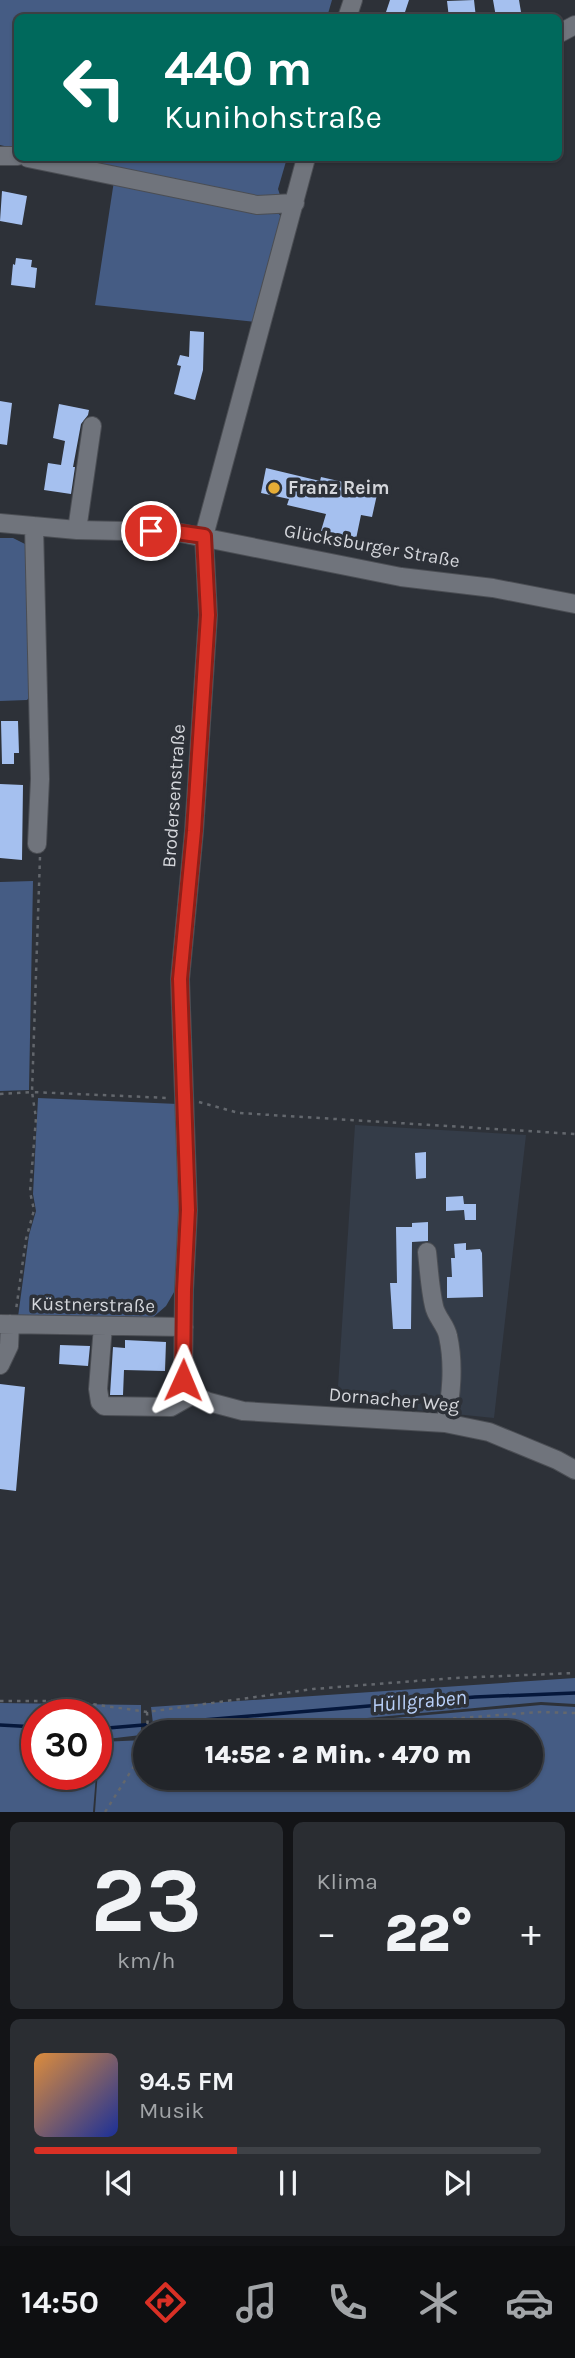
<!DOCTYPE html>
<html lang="de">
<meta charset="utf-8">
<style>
body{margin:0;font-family:Karla,sans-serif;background:#2a2d32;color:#f1f3f6;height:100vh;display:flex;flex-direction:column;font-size:26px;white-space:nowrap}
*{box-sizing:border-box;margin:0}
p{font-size:23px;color:#a2a5a8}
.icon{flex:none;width:38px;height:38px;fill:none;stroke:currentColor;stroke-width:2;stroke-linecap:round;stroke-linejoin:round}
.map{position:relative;height:1812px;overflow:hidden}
.panel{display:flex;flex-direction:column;gap:10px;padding:10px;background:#131417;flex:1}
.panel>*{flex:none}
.hud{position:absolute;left:14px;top:14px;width:548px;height:147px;border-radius:10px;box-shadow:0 2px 5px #0004,0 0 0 2px #3f4247;background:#00695c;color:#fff;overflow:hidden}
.speed{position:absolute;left:21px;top:1699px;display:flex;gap:14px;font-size:35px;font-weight:700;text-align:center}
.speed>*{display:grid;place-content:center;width:91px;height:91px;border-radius:50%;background:#22252a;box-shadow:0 2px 5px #0004,0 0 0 2px #3f4247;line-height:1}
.speed .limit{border:10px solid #d22;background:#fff;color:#111}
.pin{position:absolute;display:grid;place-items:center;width:60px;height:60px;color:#fff;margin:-30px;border:4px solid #fff;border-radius:50%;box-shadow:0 2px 7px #0007}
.me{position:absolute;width:77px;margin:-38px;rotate:1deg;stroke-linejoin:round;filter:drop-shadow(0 0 5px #0008)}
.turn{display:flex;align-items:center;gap:24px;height:147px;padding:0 35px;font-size:32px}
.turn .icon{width:91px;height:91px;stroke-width:2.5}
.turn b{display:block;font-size:49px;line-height:60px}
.big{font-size:52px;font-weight:800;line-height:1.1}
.panel .tile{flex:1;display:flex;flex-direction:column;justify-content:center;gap:10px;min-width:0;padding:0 24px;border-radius:10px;background:#2a2d32}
.panel .dial{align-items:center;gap:0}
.dial b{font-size:91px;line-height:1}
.song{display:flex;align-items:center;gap:21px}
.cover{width:84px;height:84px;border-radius:10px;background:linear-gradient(135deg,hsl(30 70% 55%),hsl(230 70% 35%))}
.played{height:7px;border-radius:4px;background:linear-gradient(90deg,#d93025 40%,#3f4247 40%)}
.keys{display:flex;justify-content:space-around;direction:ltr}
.heat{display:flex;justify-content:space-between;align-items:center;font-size:38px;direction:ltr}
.panel .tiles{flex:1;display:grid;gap:10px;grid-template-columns:1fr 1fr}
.tile:last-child{grid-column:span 2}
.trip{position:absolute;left:133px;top:1720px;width:410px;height:70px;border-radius:35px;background:#22252a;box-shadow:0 2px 5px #0004,0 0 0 2px #3f4247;font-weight:800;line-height:70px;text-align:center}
.dock{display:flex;height:112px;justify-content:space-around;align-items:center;background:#0e0f11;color:#a2a5a8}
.dock .icon{width:49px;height:49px}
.dock .active{color:#d93025}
.dock b{font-size:32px;color:#f1f3f6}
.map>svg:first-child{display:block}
.built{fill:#343c48}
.green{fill:#455c84}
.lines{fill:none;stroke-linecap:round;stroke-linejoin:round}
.stream{stroke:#05173b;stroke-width:3.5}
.building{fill:#a5c0ef}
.minor-casing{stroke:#4b4e54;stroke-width:20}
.path{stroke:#63676d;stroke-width:2.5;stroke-dasharray:3.5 5;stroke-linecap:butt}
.minor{stroke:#70747c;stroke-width:18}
.route-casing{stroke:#8d1f18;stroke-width:18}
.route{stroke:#d93025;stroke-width:12}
.poi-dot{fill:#e6ad36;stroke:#2d3138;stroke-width:2.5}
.labels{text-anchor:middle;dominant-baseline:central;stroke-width:7;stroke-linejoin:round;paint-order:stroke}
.poi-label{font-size:19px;font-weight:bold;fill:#d4d6db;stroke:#2d3138;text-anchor:start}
.street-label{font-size:19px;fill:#d4d6db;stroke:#2d3138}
.water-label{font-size:21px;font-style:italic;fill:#b9d0f9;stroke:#2d3138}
</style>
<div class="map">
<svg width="575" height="1812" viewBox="0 0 575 1812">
<rect width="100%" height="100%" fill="#2d3138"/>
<path class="built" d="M355 1125 526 1135 494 1418 337 1402Z"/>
<path class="green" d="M0 0H332L327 17 18 18 17 149 0 145Z
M57 158H287L278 189 280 195 270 200Z
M114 181 269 210 279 214 285 222 256 322 95 305Z
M0 538H13L27 545 31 695 27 700 0 701Z
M33 881 29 1090 0 1091V882Z
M38 1098 178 1104 182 1142 177 1287 166 1306 151 1319 18 1317 29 1235 36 1211 33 1194Z
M575 1678V1704L541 1702 216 1732H154L151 1707Z
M0 1703 141 1705V1735L98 1740 96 1765V1715H37V1774L96 1775 93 1812H0Z
M541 1705 575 1707V1812H95L100 1742 145 1740V1778H530V1732H235Z"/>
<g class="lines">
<path class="stream" d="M0 1725 37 1727
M96 1729 475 1697 575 1693"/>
</g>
<path class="building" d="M390 0H409L403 18H384Z
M474 0 476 18H449L447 1Z
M493 0H519L521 12 496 17Z
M2 191 27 196 22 225 0 221Z
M16 258 32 260 31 267 37 268 35 288 11 285 13 264 15 265Z
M190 331 204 332 203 370 195 400 174 394 181 366 177 365 180 355 189 357Z
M0 401 12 403 7 445 0 444Z
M59 404 89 410 88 415 81 424 73 467H75L71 494 44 490 48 463 61 465 65 441 53 438Z
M266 468 320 481 321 477 378 490 372 517 361 515 356 539 385 546 383 556 318 541 326 514 287 505 289 499 261 493Z
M1 721H18L19 753H14V764H2Z
M0 784 23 785 22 860 0 858Z
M426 1152V1178L416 1179 415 1153Z
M463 1196 464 1204H476V1220H465L464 1210 446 1211V1197Z
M428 1222V1241L412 1242 411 1329H393L390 1283H397L396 1227H412V1223Z
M466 1243V1250L480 1249 482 1253 483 1297 447 1298V1277H452L451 1258H455L454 1244Z
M125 1340 166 1342 165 1371 124 1370 123 1395H110L113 1347 125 1348Z
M60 1345 90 1346 88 1366 59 1364Z
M0 1384 25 1387 16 1491 0 1489Z"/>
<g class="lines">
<defs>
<path id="minor" d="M347 18 353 0
M558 34 575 25
M0 156H18
M28 158 257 205 295 203
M306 158 204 536 208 615 194 831 180 979 188 1210 184 1290 183 1380 192 1395 209 1402 243 1411 445 1423 489 1432 557 1460 575 1470
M0 523 77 530 176 532 401 577 493 588 575 604
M34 526 40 779 37 844
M77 530 92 426
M427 1252C429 1270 430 1289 434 1306 436 1317 446 1325 448 1336 454 1363 452 1396 445 1423
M0 1324 184 1327
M103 1326 98 1389 100 1402 104 1406 171 1407 192 1395
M0 1365 9 1346 10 1324"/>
</defs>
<use href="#minor" class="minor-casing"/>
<path class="path" d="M40 857 32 1092 168 1098
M0 1094 32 1092 36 1118 30 1192 34 1210 26 1239 16 1310
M199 1102 239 1113 575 1134
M0 1701H71L147 1712 313 1689 454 1678 575 1673
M147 1712 148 1732
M275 1732 540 1712 575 1713
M105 1812 145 1749"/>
<use href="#minor" class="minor"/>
</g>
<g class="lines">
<defs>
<path id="route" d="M151 531 176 532 204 536 208 615 194 831 180 979 188 1210 184 1290 183 1380"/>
</defs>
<use href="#route" class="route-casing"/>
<use href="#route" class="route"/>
</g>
<circle class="poi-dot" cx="274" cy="488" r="7"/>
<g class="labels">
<g class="poi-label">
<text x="288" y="488">Franz Reim</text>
</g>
<g class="street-label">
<text transform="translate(372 546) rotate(10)">Glücksburger Straße</text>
<text transform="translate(174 796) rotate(-86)">Brodersenstraße</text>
<text transform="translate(93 1305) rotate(1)">Küstnerstraße</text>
<text transform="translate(394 1400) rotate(5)">Dornacher Weg</text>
</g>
<g class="water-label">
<text transform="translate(419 1701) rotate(-5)">Hüllgraben</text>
</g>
</g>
</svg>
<div class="speed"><div class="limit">30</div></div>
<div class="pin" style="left:151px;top:531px;background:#d93025"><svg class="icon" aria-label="arrive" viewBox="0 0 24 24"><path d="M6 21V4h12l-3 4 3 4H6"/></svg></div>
<svg class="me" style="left:183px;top:1380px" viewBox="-20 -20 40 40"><path d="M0-17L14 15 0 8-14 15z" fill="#d93025" stroke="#fff" stroke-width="4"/></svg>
<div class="trip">14:52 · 2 Min. · 470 m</div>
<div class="hud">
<div class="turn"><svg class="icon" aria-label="left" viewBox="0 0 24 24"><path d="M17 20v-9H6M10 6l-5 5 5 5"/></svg><div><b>440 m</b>Kunihohstraße</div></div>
</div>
</div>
<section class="panel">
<div class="tiles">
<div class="tile dial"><b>23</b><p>km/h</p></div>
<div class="tile"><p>Klima</p>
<div class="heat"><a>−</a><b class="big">22°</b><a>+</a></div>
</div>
<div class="tile">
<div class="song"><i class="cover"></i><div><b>94.5 FM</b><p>Musik</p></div></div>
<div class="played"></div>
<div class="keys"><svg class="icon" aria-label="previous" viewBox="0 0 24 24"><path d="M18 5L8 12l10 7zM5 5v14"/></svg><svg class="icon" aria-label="pause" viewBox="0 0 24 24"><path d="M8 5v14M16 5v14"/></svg><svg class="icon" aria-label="next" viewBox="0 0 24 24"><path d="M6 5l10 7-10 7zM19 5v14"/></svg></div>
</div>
</div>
</section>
<nav class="dock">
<b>14:50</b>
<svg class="icon active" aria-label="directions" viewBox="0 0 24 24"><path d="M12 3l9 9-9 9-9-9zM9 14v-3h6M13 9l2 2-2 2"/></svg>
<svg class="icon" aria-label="music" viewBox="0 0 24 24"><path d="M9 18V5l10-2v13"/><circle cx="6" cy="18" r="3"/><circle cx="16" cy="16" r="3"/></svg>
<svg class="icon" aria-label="phone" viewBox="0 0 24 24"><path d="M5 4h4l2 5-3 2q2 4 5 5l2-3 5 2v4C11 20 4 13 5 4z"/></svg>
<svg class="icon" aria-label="climate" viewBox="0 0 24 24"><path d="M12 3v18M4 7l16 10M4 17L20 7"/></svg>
<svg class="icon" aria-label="car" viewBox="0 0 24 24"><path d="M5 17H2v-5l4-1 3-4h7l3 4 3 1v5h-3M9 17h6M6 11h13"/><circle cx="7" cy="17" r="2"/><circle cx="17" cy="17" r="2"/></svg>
</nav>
